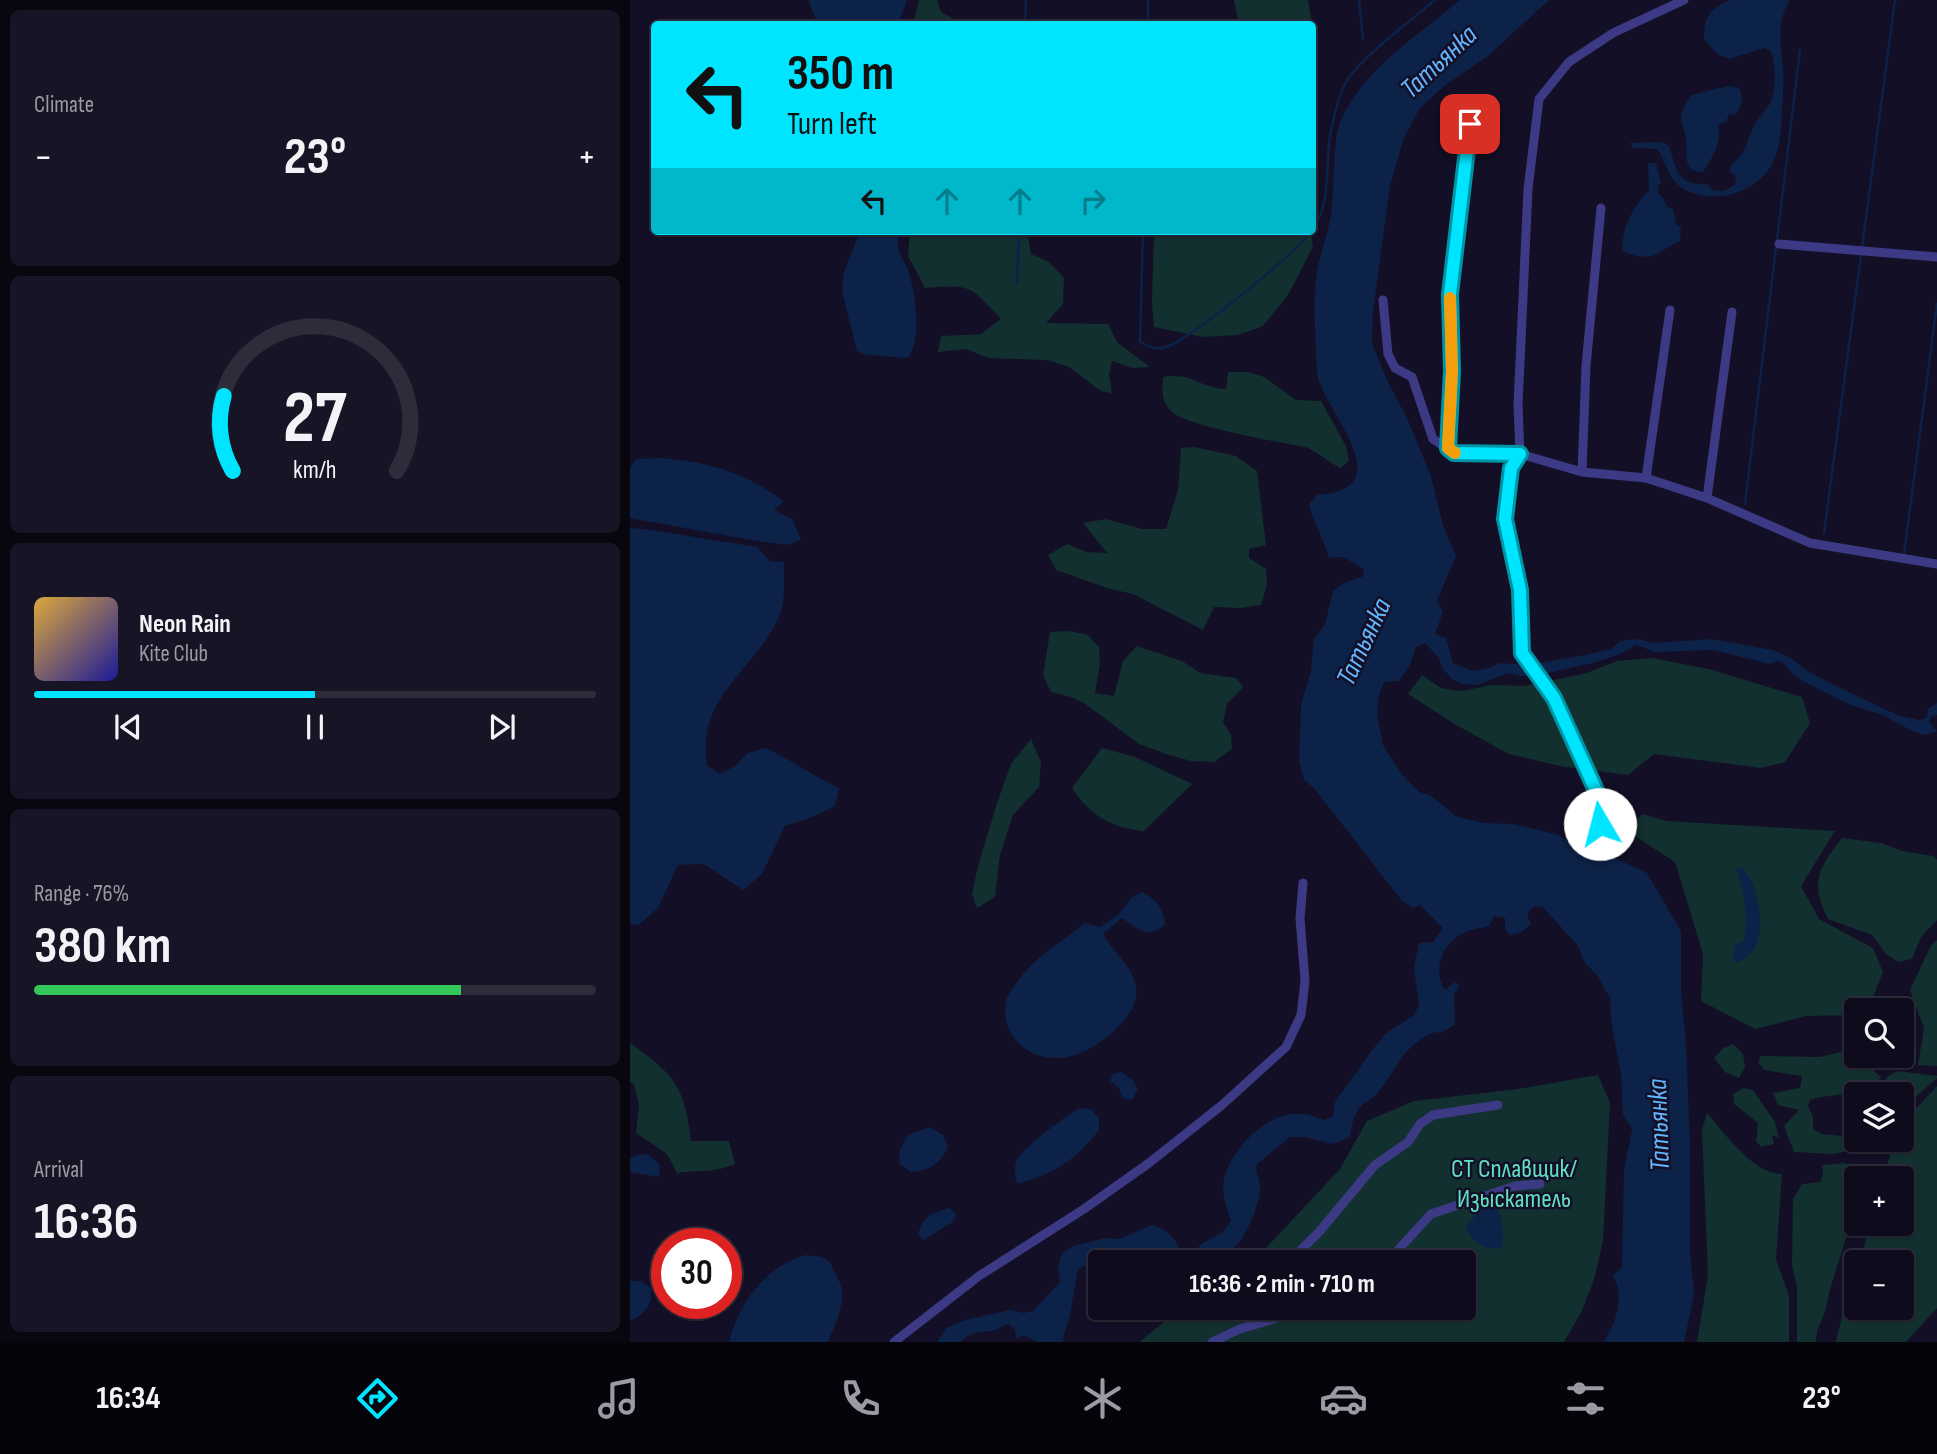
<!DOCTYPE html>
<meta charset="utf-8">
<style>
body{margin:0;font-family:"Sofia Sans Condensed",sans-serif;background:#171425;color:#f1f3f6;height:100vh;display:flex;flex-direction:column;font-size:26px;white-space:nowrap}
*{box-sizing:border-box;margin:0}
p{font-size:23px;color:#9b9ba3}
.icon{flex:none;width:38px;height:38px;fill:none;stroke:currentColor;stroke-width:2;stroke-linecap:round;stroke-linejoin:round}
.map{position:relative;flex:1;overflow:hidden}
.side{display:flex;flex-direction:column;gap:10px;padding:10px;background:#08060f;width:630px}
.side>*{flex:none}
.hud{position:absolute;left:21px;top:21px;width:665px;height:214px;border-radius:7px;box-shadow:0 2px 5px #0004,0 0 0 2px #2e2b3b;background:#00e5ff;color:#111;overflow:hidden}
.fabs{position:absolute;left:1214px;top:998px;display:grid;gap:14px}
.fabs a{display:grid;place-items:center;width:70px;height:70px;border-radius:7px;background:#0e0b1c;box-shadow:0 2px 5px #0004,0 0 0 2px #2e2b3b;font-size:35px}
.speed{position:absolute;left:21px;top:1228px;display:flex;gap:14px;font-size:35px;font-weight:700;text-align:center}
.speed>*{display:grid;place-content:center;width:91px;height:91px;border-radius:50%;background:#0e0b1c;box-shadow:0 2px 5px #0004,0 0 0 2px #2e2b3b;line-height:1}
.speed .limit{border:10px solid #d22;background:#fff;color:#111}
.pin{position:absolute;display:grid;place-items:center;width:60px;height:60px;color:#fff;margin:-30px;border-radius:14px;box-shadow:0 4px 10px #0006}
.me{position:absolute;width:77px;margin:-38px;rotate:352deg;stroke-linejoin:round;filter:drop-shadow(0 0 5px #0008)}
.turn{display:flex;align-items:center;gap:24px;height:147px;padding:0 21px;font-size:32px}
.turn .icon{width:91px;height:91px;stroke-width:2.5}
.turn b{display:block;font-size:49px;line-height:60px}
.lanes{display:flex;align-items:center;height:66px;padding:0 21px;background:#0003;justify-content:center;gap:35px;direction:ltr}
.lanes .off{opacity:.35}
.big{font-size:52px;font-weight:700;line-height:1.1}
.side .tile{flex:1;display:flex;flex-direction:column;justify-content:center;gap:10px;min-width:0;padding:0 24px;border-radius:10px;background:#171425}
.side .dial{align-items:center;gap:0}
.dial svg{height:182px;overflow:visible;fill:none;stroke:#2e2b3b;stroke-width:7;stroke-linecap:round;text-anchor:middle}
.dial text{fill:#f1f3f6;stroke:none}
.song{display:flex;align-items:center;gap:21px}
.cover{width:84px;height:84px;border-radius:10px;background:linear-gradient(135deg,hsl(40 70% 55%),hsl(240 70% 35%))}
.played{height:7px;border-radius:4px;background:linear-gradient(90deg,#00e5ff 50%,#2e2b3b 50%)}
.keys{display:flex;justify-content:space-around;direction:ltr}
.heat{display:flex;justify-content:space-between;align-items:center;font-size:38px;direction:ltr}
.charge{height:10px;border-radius:5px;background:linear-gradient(90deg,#34c759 76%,#2e2b3b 0)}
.trip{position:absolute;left:458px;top:1250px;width:388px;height:70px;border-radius:7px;background:#0e0b1c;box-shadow:0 2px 5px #0004,0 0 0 2px #2e2b3b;font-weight:700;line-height:70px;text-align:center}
.tabs{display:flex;height:112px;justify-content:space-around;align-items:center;background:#06040b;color:#9b9ba3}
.tabs .icon{width:49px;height:49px}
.tabs .selected{color:#00e5ff}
.tabs b{font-size:32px;color:#f1f3f6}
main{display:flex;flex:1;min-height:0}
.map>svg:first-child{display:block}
.green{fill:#12302f}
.water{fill:#0c2248}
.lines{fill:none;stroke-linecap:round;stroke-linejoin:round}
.stream{stroke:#0c2248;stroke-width:2.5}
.minor{stroke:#3d3a85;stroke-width:9}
.route-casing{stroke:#0095a6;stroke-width:18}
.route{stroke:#00e5ff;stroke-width:12}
.slow{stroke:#f59e0b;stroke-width:12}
.labels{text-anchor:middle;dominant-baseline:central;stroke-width:5;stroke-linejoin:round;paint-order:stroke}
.park-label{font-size:26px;fill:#5fe0c0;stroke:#130f26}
.water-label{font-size:28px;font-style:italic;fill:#62b6ff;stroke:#130f26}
</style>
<main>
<section class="side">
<div class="tile"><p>Climate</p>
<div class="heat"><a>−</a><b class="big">23°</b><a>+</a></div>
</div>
<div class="tile dial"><svg viewBox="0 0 100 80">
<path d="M14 69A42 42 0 1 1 86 69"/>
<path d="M14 69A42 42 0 0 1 10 36" stroke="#00e5ff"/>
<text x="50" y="56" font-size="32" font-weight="700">27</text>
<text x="50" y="72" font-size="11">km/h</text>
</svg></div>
<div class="tile">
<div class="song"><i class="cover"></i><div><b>Neon Rain</b><p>Kite Club</p></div></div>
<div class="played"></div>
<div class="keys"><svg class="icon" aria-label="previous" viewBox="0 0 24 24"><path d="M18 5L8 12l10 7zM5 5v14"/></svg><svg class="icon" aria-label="pause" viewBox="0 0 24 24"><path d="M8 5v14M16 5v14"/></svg><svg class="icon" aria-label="next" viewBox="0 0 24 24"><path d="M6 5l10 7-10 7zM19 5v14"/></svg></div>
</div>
<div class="tile"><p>Range · 76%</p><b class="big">380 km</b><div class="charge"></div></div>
<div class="tile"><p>Arrival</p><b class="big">16:36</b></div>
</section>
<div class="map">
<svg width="1307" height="1342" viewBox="0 0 1307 1342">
<rect width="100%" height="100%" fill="#130f26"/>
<path class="green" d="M289 0H307L311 12 334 24H283Z
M604 0H678L682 24H609Z
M280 231H397L401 254 419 262 434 278 433 304 416 323 478 324 487 342 520 367 503 368 482 361 479 375 482 393 471 391 439 367 417 360 358 358 336 349 308 352 311 336 351 334 371 319C340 286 342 284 295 288L278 256Z
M524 231H681L683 247 658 295 633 326 608 335 573 337 524 327 522 302Z
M598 372H618L634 377 666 400 691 401 716 446 719 461 710 468C697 461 688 452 675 447 651 443 557 426 542 412 531 402 532 391 533 377 563 372 568 388 596 389Z
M564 447 606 456 627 471 636 545 619 549V558L636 569 637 585 631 605 610 608 584 607 573 630 503 594 480 589 426 570 418 555 437 544 457 552 477 553 453 523 476 519 512 529H536L548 490 551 448Z
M439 631 458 635 469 647 470 663 465 693 484 696 493 661 507 646 552 661 570 673 606 678 613 687 597 704 593 722 601 735 602 749 584 762 561 761 536 754 509 744 454 703 441 697 421 692 413 675 420 632Z
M1022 658 1079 669 1172 697 1180 723 1155 762 1131 768 1024 754 998 775 930 766 879 754 826 725 778 694 792 675 811 688 832 691 861 685 894 686 957 673 987 661Z
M401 739 411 762 409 787 383 815 370 855 365 897 347 908 342 894 348 866 367 803 381 764Z
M472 748 505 757 562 784 514 831C482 828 460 816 442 788Z
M1012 814 1037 821 1205 831 1171 886 1189 919 1243 948 1253 972 1238 1010H1227V1015L1176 1016 1125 1029 1071 1001 1073 954 1045 862 997 831Z
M1212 838 1251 843 1272 851 1303 856 1307 860V920L1291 937 1282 959 1268 962 1255 953 1242 935 1198 919C1179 882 1189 868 1212 838Z
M1307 940V1066L1288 1065 1294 1028 1280 990 1301 945Z
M0 1043C44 1074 55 1086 61 1141H99L105 1164C86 1173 68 1170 47 1173L37 1154 6 1133 9 1105 4 1084 0 1082Z
M1103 1044 1113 1054 1115 1067 1109 1078 1095 1072 1084 1058 1092 1049Z
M1227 1048V1055H1250L1231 1065 1234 1070 1243 1069 1251 1078C1233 1099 1203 1092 1180 1100L1178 1106 1183 1117V1129L1192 1134 1222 1137 1221 1150 1204 1154 1164 1152 1154 1126 1169 1110 1148 1105 1143 1093 1170 1088 1172 1076 1134 1070 1128 1062 1131 1056 1190 1057Z
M1267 1071 1307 1076V1078L1272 1109V1094H1249L1257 1077Z
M968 1075 980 1103 973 1241 964 1280 951 1313 934 1342H509L553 1307H835V1262H616L635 1249 710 1169 737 1121 784 1101 888 1089Z
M1307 1086V1308L1276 1342H1206L1218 1290 1227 1267V1307H1272V1262H1229L1241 1223H1272V1178H1254L1264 1139H1272V1124Z
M1113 1088 1123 1090 1145 1122 1149 1138 1142 1135 1144 1144 1131 1147 1126 1141 1128 1123 1104 1104 1103 1094Z
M1077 1113C1094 1132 1124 1175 1152 1174L1146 1259 1159 1296V1342H1067L1078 1275 1072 1130Z
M1214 1163 1226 1166 1231 1178H1227V1203L1200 1289 1195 1312 1187 1331 1186 1342H1167V1287L1162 1265 1163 1199 1172 1184 1190 1182 1193 1175 1192 1165Z"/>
<path class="water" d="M178 0H277L270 19 264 24H190L187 22Z
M830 0H919L858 56 813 87 790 108 773 140 760 186 743 311 742 343 757 380 777 418 801 476 813 525 826 556 807 601 813 612 805 634 816 638 823 663 843 671 859 668 870 663 898 665 955 655 981 649 990 641 1008 639 1023 643 1082 639 1143 650 1161 658 1176 670 1200 683 1269 716 1290 720 1297 717 1298 709 1307 703V715L1302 716 1299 722 1307 731 1295 735 1284 732 1253 715 1218 704 1180 685 1163 674 1152 662 1147 661 1141 664 1082 650 1025 652 1006 645 990 654 967 662 909 675 892 676 877 673 848 685 831 684 822 679 813 669 808 657 795 643 786 647 780 665 769 681 754 682 749 695 747 715 753 745 771 773 789 792 802 796 825 816 854 823 882 824 929 835 948 849 983 857 1017 873 1051 931V988L1056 1046 1060 1142V1250L1064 1295 1054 1342H973C986 1326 995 1295 983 1276L992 1267 994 1170 1002 1129 993 1115 991 1075 982 1027 980 998 966 974 955 963 948 946 913 907 904 906 897 914 901 924 890 933 880 935 875 929V918L864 916 859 926C852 928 844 929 838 931 814 940 801 968 815 990L825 982 829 986 824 995 825 1025 810 1033 804 1032C767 1050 769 1070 745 1096 741 1100 735 1102 731 1106 723 1114 722 1126 720 1137L703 1144 674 1137H660L627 1164C625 1173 629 1176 630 1185 632 1199 616 1237 606 1246 597 1255 586 1254 578 1262H558L571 1244 593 1232 601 1220C598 1211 593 1198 593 1189 593 1158 628 1121 657 1115 671 1112 681 1115 694 1120L703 1116 705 1102 743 1049 755 1034 784 1015 789 1005 784 968 789 943 803 942 813 928 790 905 783 908 772 901 684 788 674 780 669 761 671 705 681 670 684 639 695 624 703 591 714 583 734 576 733 569 714 557 699 558C694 539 683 523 679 504L687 495C772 489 698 415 688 378 686 370 686 359 686 351 685 328 683 288 688 266 692 249 698 232 701 215 705 190 702 139 711 120 714 112 720 104 724 97 749 59 796 29 830 0Z
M1101 0H1160C1146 22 1151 43 1153 68 1154 82 1153 97 1152 111 1151 150 1146 178 1106 193 1086 200 1054 197 1042 178 1036 168 1034 158 1027 149L1004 148 999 143 1031 142 1039 146C1047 170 1047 186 1078 184L1082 190 1093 191 1105 185 1106 176 1100 172 1101 165C1116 155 1116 142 1123 128 1126 120 1134 113 1139 105 1147 90 1146 67 1141 51L1134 48 1099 59 1087 54 1074 39C1074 16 1080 8 1101 0Z
M1098 86 1109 88C1114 99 1113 106 1104 115L1099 114 1096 122 1088 125C1093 140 1082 159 1073 172 1051 172 1058 153 1056 138 1055 131 1050 123 1051 115 1052 109 1058 100 1061 95Z
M1018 163H1026L1031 183 1028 186V193L1033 198 1037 207 1043 209 1046 224 1051 228 1050 241C1025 253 1022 264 993 251 990 231 1004 204 1019 191Z
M230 231H272C270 235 267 242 268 247 269 254 274 261 277 267 285 288 293 339 278 358L237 355 227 351 212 291 214 272Z
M31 458C79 462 114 472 154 501L144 510 162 519 171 540 157 545 127 541 0 518V468L6 459Z
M0 528 15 529 127 547 140 561 154 562C153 577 156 598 151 612 129 669 66 693 77 765L90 774 105 766 118 753 136 748C161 760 184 776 209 788L205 806 180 818 155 826 132 874 113 890 74 864 48 865 28 908 9 925 0 924Z
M1112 867C1132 890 1143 952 1106 963L1103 956 1105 945 1114 940C1118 916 1114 892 1106 869Z
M512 892C527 900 533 907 535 925 515 939 510 930 492 918L473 933C482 953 511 971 506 998 504 1009 494 1021 486 1029 474 1040 462 1049 446 1055 409 1067 369 1043 376 1001 378 994 385 985 390 978 406 956 433 941 455 923L470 927 488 915 501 898Z
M491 1072 502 1079 508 1089 502 1100 492 1098 489 1088 480 1081 483 1074Z
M450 1108 462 1110 469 1118V1130C445 1160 425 1174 387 1184 385 1177 384 1169 386 1162 391 1149 436 1115 450 1108Z
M300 1127 313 1135 318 1147C310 1164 301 1170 281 1172L270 1164 269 1152 278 1135Z
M18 1154 30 1165 29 1177 0 1172V1159L6 1155Z
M860 1199C872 1210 875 1232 872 1248 854 1251 844 1243 836 1227L843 1219 850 1200Z
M319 1208 326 1213 324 1221 294 1240 288 1234C294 1215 301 1214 319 1208Z
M522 1225C536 1229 544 1236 550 1249L546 1260 487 1262 485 1258H471L448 1269 440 1315 433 1338 434 1342H407L394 1335 386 1339 385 1330 378 1324C372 1326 366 1331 360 1331 347 1333 341 1332 331 1342H307L316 1328 332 1321 379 1310 394 1313 403 1311 430 1282 428 1269 431 1254 443 1246 476 1238 489 1239Z
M176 1255 192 1257 201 1263C203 1271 207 1275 210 1283 217 1302 205 1325 198 1342H99C109 1302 136 1266 176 1255Z
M0 1281H11L21 1288C23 1305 15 1314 0 1321Z"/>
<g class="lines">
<path class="stream" d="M729 0 733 40
M395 24 396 0
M518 24V0
M682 230C702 203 695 167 700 136 703 120 707 99 715 84 728 59 782 20 805 0
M513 231 510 342C519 347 526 350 536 347 563 338 664 254 682 231
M1147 240 1170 50
M387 283 389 231
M1115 504 1146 247
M1194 533 1265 0
M1274 554 1307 304"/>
<path class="minor" d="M1149 244 1307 257
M753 300 758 354 765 368 782 377 803 439 824 453 890 454 952 472 1016 478 1077 498 1180 543 1307 564
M818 448 822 371 820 294 840 124
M952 472 956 366 971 208
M1016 478 1040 310
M1077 498 1102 312
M970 824 969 797 924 698 892 653 890 590 875 519 881 468 890 454 888 405 898 189 909 99 939 62 983 33 1054 0
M659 1262 689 1232 745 1165 778 1142 790 1124 803 1115 868 1105
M757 1262 801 1214 885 1186 910 1184
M264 1342 349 1276 454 1209 519 1163 592 1105 656 1047 671 1015 675 981 670 918 673 883
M582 1342 610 1329 657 1315 698 1316 708 1307"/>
</g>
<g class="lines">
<defs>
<path id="route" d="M840 124 820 294 822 371 818 448 824 453 890 454 881 468 875 519 890 590 892 653 924 698 969 797 970 824"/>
</defs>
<use href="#route" class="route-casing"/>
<use href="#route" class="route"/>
<path class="slow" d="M820 298 822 371 818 448 825 453"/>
</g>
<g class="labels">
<g class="park-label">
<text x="884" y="1169">СТ Сплавщик/<tspan x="884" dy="30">Изыскатель</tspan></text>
</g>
<g class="water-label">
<text transform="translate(809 62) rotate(-43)">Татьянка</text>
<text transform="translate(734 642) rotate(-65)">Татьянка</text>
<text transform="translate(1029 1125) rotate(-92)">Татьянка</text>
</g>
</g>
</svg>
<div class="fabs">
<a><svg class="icon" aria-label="search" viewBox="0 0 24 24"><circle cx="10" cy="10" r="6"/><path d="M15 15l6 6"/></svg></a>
<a><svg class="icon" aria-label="layers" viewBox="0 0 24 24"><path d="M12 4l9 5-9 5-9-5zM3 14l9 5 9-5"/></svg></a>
<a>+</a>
<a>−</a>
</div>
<div class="speed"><div class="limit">30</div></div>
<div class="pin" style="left:840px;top:124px;background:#d93025"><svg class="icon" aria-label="arrive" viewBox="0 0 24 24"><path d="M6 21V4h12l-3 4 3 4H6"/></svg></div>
<svg class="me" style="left:970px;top:824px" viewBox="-20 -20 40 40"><circle r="19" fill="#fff"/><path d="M0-13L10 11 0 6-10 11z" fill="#00e5ff"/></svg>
<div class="trip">16:36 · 2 min · 710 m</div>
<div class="hud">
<div class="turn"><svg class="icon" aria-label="left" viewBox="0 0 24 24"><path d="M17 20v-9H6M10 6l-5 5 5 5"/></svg><div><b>350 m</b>Turn left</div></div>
<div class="lanes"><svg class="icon" aria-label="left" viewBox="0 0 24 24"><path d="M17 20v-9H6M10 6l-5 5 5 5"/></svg><svg class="icon off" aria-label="ahead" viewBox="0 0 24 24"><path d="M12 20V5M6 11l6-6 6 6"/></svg><svg class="icon off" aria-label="ahead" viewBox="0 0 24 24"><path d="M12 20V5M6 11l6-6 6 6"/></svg><svg class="icon off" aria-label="right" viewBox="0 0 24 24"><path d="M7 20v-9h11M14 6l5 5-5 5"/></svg></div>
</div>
</div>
</main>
<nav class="tabs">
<b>16:34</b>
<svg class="icon selected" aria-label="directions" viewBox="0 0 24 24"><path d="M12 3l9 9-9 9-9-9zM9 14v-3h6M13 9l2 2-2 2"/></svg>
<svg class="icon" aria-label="music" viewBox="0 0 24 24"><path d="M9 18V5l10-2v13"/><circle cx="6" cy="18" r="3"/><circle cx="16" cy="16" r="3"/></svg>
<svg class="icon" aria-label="phone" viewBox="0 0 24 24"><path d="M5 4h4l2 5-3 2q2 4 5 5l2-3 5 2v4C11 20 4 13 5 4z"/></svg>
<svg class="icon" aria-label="climate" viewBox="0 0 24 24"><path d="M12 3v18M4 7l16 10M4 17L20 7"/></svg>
<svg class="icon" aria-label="car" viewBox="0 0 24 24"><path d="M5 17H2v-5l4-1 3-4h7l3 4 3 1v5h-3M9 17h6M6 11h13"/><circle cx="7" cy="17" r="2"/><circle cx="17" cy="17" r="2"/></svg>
<svg class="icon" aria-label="filters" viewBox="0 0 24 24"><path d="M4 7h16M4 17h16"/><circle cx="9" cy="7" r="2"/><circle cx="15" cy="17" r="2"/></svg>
<b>23°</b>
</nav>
